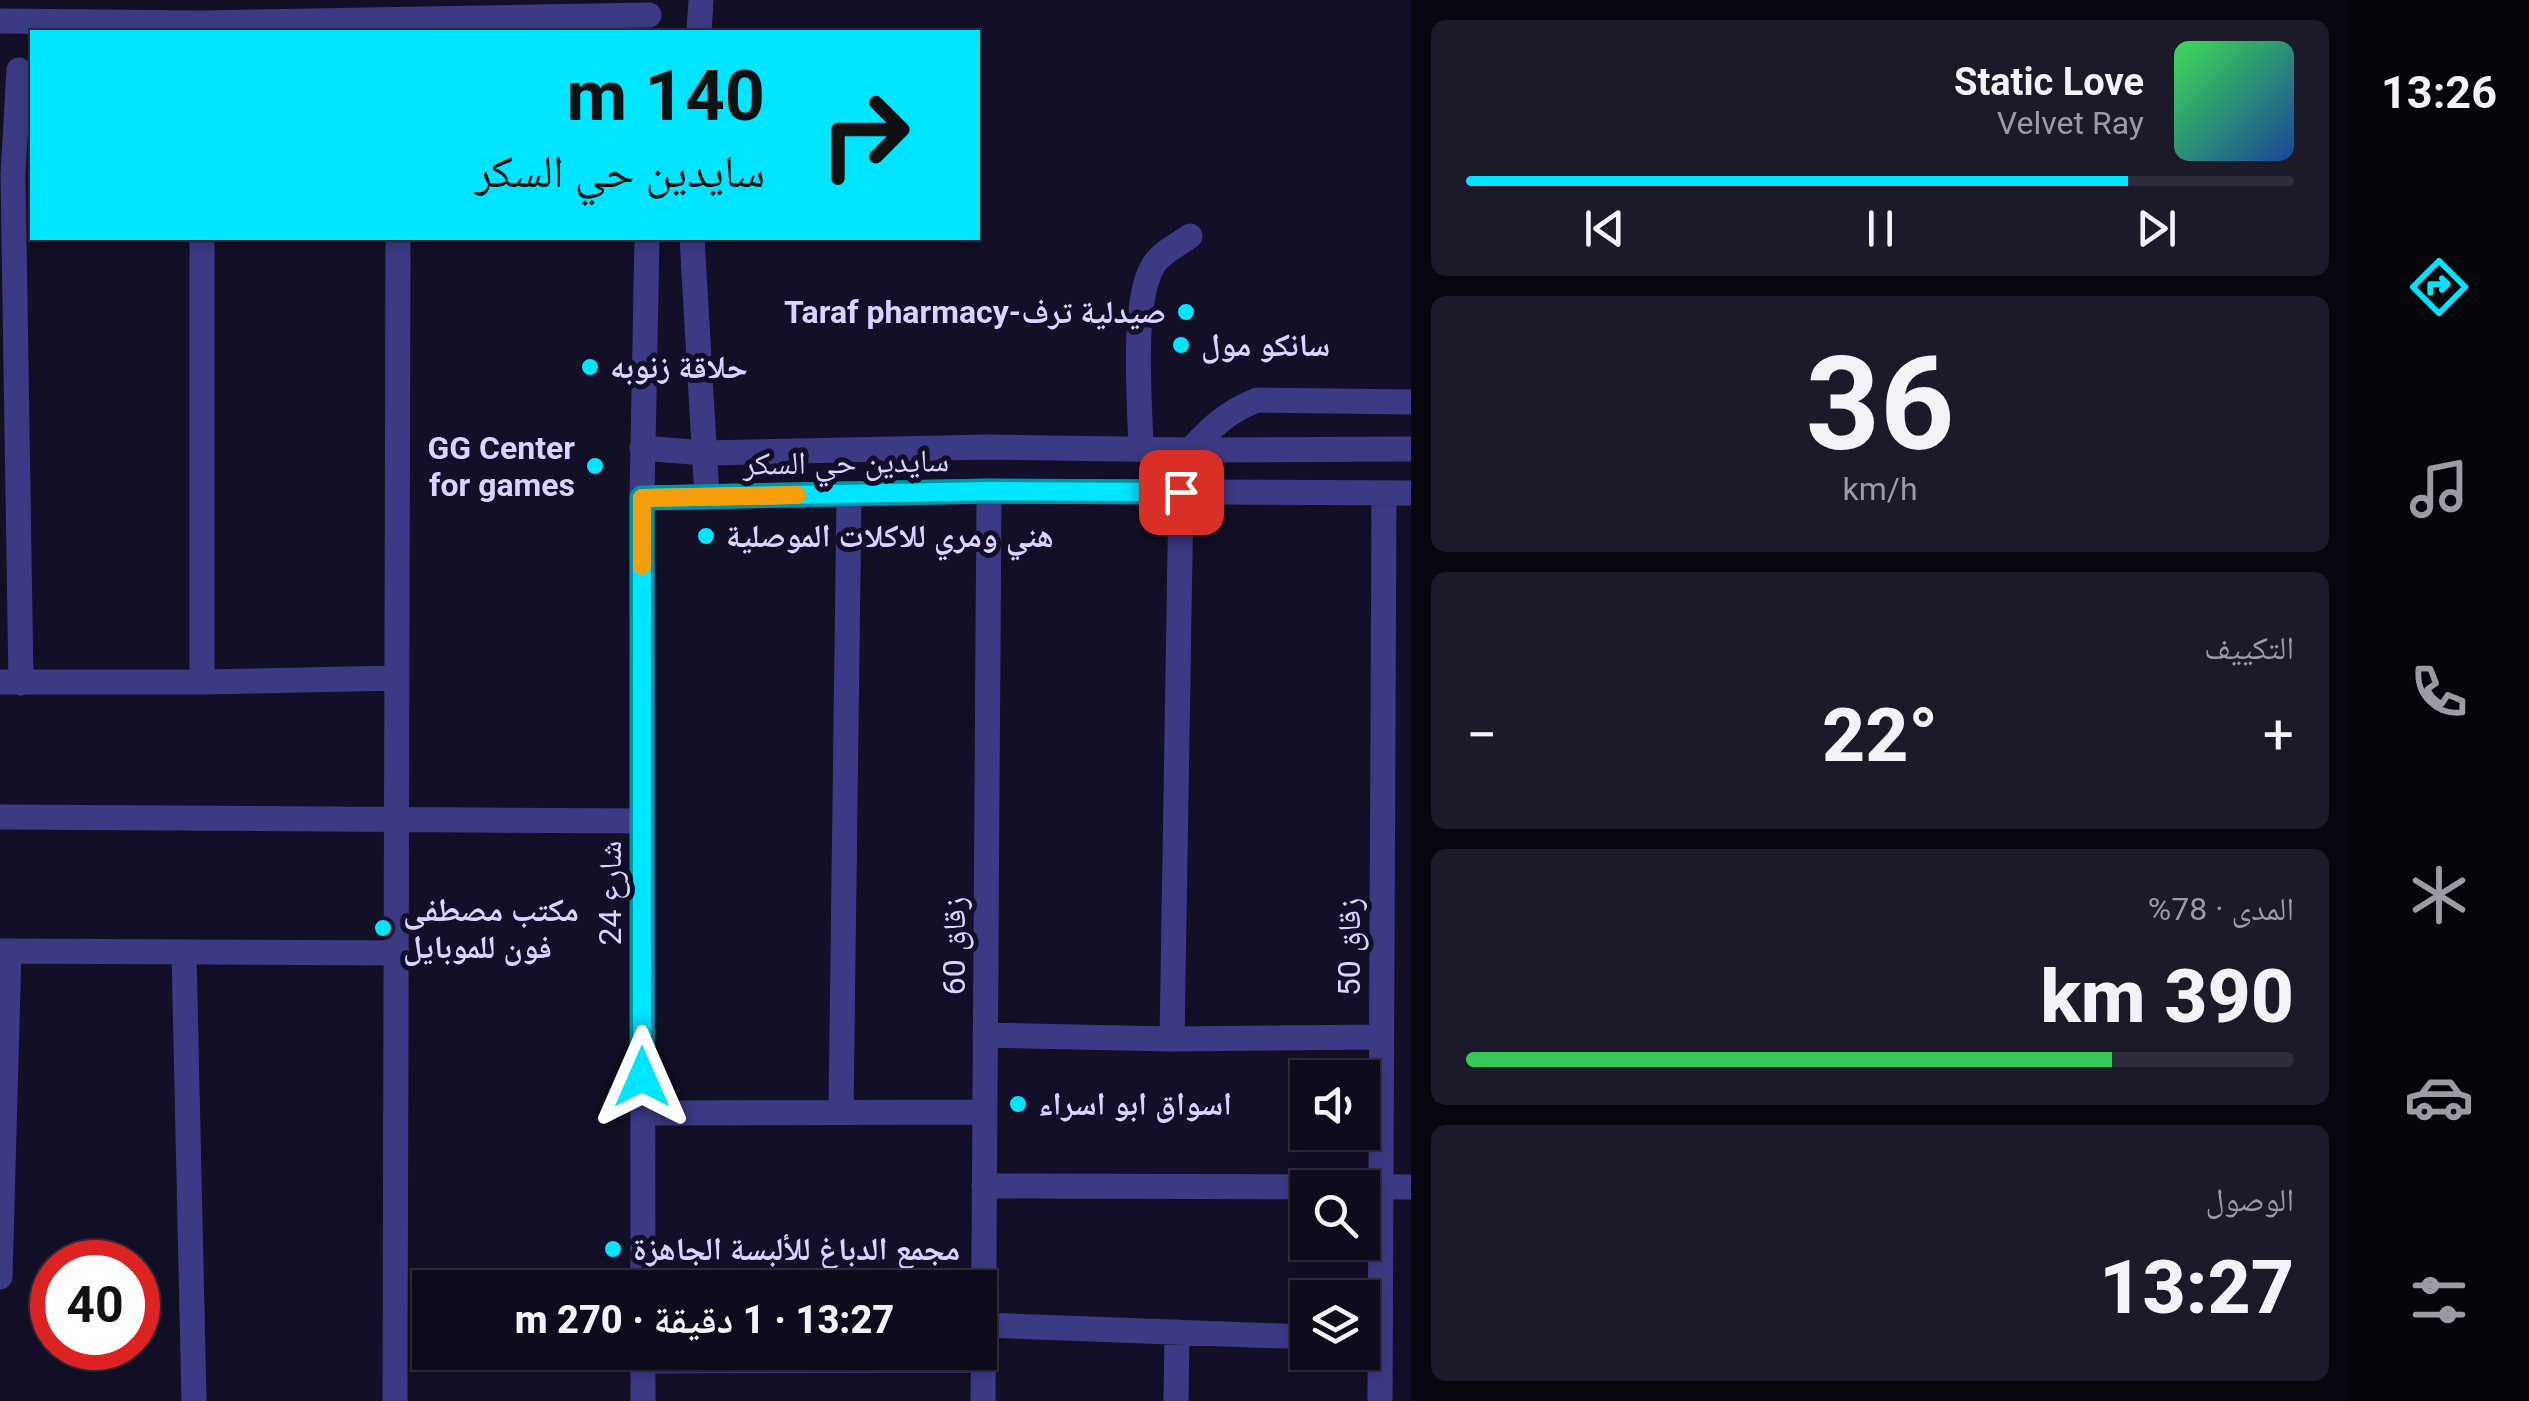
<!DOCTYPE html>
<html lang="ar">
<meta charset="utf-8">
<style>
body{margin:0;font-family:Roboto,"Noto Naskh Arabic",sans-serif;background:#1c1929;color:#f1f3f6;direction:rtl;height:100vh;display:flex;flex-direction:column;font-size:38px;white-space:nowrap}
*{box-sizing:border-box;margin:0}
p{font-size:32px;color:#9b9ba3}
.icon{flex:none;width:55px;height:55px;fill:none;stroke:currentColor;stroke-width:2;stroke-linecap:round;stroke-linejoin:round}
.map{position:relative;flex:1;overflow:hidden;direction:ltr}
.drawer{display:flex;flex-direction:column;gap:20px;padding:20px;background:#08060f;width:938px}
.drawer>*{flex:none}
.guide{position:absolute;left:30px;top:30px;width:950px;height:210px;border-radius:0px;box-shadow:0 5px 15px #0003,0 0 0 2px #2e2b3b;direction:rtl;background:#00e5ff;color:#111;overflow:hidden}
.buttons{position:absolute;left:1290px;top:1060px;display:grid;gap:20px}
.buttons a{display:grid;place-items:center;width:90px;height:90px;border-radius:0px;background:#0e0b1c;box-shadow:0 5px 15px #0003,0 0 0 2px #2e2b3b;font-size:50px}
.speed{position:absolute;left:30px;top:1240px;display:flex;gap:20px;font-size:50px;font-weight:700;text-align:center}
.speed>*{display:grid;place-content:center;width:130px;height:130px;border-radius:50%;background:#0e0b1c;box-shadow:0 5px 15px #0003,0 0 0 2px #2e2b3b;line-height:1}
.speed .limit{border:15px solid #d22;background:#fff;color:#111}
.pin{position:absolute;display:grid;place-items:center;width:85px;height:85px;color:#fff;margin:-42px;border-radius:20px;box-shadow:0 5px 15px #0006}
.me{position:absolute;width:110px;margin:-55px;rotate:0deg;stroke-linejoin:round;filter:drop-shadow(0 0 8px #0008)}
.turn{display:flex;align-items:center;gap:35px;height:210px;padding:0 50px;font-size:45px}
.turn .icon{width:130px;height:130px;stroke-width:2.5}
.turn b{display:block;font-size:70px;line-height:85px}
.big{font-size:75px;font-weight:800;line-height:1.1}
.drawer .tile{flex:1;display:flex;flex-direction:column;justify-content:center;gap:15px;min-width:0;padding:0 35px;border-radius:15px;background:#1c1929}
.drawer .dial{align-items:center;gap:0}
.dial b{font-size:130px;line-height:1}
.song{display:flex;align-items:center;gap:30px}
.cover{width:120px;height:120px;border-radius:15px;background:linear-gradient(135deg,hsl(130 70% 55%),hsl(220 70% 35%))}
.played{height:10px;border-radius:5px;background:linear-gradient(90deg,#00e5ff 80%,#2e2b3b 80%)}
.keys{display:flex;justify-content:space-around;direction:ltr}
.heat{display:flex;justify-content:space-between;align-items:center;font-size:55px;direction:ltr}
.charge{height:15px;border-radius:8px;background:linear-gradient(90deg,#34c759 78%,#2e2b3b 0)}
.trip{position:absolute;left:412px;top:1270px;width:585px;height:100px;border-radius:0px;background:#0e0b1c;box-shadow:0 5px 15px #0003,0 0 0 2px #2e2b3b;font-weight:800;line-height:100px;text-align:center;direction:rtl}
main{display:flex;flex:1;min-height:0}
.menu{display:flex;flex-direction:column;width:180px;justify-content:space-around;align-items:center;background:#06040b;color:#9b9ba3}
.menu .icon{width:70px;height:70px}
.menu .selected{color:#00e5ff}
.menu b{font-size:45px;color:#f1f3f6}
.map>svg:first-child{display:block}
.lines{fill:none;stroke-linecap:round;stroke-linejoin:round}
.minor{stroke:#3d3a85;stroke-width:25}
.route-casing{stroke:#0095a6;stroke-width:25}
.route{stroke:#00e5ff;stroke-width:18}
.slow{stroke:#f59e0b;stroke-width:18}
.poi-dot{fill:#00e5ff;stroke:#130f26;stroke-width:4}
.labels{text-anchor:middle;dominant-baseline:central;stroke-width:10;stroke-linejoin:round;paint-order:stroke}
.poi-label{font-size:32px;font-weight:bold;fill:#d9d4ff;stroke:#130f26;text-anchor:start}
.street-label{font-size:32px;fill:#d9d4ff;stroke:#130f26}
</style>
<main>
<nav class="menu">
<b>13:26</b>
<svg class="icon selected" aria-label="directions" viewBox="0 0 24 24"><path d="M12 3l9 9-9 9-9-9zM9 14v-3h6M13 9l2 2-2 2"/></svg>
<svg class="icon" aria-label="music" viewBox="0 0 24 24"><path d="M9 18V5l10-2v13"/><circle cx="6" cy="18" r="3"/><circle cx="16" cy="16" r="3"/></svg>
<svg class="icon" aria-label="phone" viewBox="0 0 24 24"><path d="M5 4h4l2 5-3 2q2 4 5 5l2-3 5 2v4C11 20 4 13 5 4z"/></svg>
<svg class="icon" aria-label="climate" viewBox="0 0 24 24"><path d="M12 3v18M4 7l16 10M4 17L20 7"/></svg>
<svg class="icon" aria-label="car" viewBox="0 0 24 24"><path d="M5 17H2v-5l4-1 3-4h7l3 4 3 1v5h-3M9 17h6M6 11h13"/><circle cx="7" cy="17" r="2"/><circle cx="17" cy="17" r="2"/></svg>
<svg class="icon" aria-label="filters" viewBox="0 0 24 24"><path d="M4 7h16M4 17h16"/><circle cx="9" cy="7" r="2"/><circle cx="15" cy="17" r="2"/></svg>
</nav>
<section class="drawer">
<div class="tile">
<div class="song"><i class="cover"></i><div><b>Static Love</b><p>Velvet Ray</p></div></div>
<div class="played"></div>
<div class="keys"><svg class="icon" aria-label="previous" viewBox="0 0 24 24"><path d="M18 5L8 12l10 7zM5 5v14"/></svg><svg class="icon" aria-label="pause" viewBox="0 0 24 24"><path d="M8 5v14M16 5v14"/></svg><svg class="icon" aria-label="next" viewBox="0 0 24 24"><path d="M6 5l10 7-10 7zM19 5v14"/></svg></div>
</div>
<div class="tile dial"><b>36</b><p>km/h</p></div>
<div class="tile"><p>التكييف</p>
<div class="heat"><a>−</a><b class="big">22°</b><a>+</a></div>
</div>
<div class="tile"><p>المدى · 78%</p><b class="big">390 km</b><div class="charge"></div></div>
<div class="tile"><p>الوصول</p><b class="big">13:27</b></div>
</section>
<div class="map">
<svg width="1412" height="1401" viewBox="0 0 1412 1401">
<rect width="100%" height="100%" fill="#130f26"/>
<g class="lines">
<path class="minor" d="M0 21 202 23 649 15
M699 32 701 0
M19 70 13 174 21 683
M202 238V682
M692 238 707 497
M642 448 704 453 989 447 1190 450 1412 449
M1141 449C1140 405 1131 302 1153 266 1160 253 1178 245 1190 236
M1190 450C1212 427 1227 412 1257 400L1412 402
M642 498 989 491 1412 493
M0 682H202L397 678
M0 817 642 821
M0 951 397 953
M184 953 194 1401
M985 1035 1172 1039 1381 1037
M1172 1039 1181 492
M841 1111 849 495
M643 1113 985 1112
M984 1186 1412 1187
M0 1277 9 951
M643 1288 642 498 647 238
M984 1325 1308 1337
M643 1352V1401
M643 1361 983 1360
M395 1401 398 238
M983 1401 989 491
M1176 1401 1177 1332
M1380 1401 1384 493"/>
</g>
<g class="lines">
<defs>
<path id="route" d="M642 1077V498L989 491 1181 492"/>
</defs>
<use href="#route" class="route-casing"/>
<use href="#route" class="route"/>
<path class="slow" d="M642 566V498L797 495"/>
</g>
<g class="poi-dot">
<circle cx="1186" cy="312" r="10"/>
<circle cx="1181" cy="345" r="10"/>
<circle cx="590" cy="367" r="10"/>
<circle cx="595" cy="466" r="10"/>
<circle cx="706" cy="536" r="10"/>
<circle cx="383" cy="928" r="10"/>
<circle cx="1018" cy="1104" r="10"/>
<circle cx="613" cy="1249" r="10"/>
</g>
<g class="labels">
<g class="poi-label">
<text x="1166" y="312" text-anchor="end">Taraf pharmacy-صيدلية ترف</text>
<text x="1201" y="345">سانكو مول</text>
<text x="610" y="367">حلاقة زنوبه</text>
<text x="575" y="448" text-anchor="end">GG Center<tspan x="575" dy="37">for games</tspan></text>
<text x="726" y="536">هني ومري للاكلات الموصلية</text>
<text x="403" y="910">مكتب مصطفى<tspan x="403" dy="37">فون للموبايل</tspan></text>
<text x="1038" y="1104">اسواق ابو اسراء</text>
<text x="633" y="1249">مجمع الدباغ للألبسة الجاهزة</text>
</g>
<g class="street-label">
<text transform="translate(846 462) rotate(-1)">سايدين حي السكر</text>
<text transform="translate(610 893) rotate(-90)">شارع 24</text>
<text transform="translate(954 946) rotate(-90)">زقاق 60</text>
<text transform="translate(1349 947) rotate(-90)">زقاق 50</text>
</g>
</g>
</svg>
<div class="buttons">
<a><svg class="icon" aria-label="sound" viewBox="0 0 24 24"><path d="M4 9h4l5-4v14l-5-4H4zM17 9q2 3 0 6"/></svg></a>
<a><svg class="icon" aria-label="search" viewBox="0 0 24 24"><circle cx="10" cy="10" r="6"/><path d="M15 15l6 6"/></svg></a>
<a><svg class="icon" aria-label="layers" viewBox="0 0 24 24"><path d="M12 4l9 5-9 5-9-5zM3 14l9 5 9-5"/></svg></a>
</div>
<div class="speed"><div class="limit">40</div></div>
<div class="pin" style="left:1181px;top:492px;background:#d93025"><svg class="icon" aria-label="arrive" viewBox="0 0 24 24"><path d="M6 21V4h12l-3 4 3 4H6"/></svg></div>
<svg class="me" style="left:642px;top:1077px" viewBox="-20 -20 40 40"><path d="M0-17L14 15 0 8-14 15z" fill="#00e5ff" stroke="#fff" stroke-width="4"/></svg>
<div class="trip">13:27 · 1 دقيقة · 270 m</div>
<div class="guide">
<div class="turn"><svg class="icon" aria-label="right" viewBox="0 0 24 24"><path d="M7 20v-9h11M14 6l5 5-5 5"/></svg><div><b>140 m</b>سايدين حي السكر</div></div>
</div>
</div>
</main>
